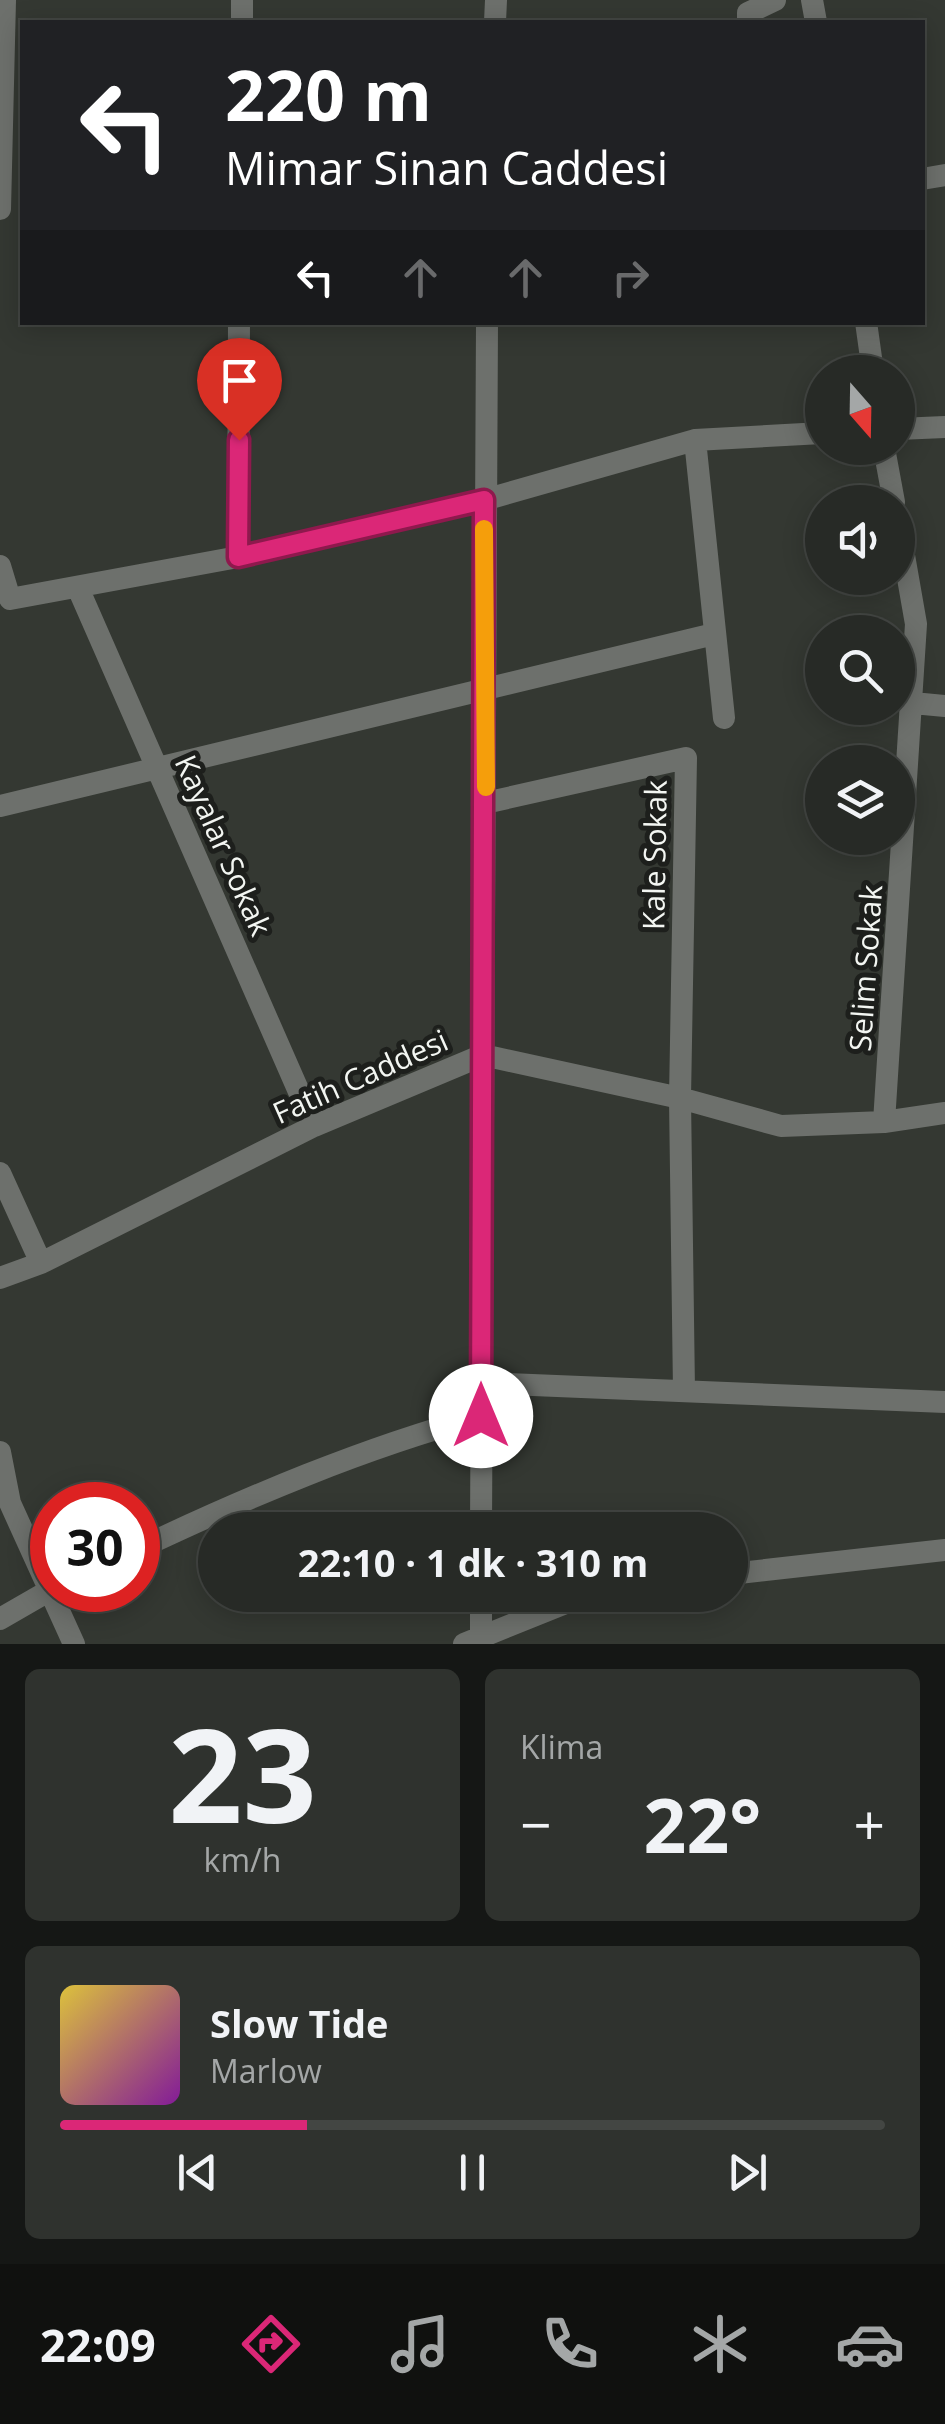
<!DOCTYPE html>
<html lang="tr">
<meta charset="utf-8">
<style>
body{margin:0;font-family:"Open Sans",sans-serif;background:#2f322e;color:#f1f3f6;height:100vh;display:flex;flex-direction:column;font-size:38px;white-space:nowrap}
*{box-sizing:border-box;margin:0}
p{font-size:32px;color:#a4a7a7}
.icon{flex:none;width:55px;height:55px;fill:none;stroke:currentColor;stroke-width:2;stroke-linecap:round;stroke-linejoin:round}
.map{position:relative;height:1644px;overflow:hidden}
.details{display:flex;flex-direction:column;gap:25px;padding:25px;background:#151715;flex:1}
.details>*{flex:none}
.hud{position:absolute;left:20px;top:20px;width:905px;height:305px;border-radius:0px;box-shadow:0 5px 25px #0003,0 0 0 2px #434643;background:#202124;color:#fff;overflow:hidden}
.needle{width:65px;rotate:160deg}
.controls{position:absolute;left:805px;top:355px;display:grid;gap:20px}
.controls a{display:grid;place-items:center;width:110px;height:110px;border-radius:50%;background:#272a26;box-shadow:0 5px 25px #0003,0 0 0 2px #434643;font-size:50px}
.speed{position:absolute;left:30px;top:1482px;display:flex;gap:20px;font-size:50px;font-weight:700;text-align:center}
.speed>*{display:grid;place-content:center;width:130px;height:130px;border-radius:50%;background:#272a26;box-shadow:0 5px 25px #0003,0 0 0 2px #434643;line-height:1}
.speed .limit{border:15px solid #d22;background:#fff;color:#111}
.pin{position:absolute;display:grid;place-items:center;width:85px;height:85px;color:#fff;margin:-102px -42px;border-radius:50% 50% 50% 0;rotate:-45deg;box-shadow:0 0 10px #0007}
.pin .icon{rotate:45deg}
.me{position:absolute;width:110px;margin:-55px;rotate:0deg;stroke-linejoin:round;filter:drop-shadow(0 0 8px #0008)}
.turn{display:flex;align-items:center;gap:35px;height:210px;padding:0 40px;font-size:45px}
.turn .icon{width:130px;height:130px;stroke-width:2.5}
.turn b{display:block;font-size:70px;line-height:85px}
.lanes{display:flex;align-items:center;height:95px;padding:0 40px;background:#0003;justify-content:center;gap:50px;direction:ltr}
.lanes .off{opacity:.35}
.big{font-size:75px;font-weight:700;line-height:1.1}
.details .card{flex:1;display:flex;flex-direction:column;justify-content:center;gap:15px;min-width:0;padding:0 35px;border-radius:15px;background:#2f322e}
.details .dial{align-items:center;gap:0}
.dial b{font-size:130px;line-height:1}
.song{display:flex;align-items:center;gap:30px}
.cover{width:120px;height:120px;border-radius:15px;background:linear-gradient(135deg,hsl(50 70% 55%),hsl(290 70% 35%))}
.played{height:10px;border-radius:5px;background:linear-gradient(90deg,#db2777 30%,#434643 30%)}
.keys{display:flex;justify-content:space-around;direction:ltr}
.heat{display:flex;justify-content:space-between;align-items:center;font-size:55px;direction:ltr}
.details .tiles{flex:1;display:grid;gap:25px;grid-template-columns:1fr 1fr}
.card:last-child{grid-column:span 2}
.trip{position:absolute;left:198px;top:1512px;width:550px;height:100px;border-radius:50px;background:#272a26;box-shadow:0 5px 25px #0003,0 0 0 2px #434643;font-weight:700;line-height:100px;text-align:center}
.tab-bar{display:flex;height:160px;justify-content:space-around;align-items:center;background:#10110f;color:#a4a7a7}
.tab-bar .icon{width:70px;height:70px}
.tab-bar .current{color:#db2777}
.tab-bar b{font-size:45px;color:#f1f3f6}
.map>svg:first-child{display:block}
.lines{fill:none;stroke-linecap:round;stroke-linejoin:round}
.street{stroke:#6d706c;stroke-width:22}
.route-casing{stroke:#8e194d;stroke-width:25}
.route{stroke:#db2777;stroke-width:18}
.slow{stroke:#f59e0b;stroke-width:18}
.labels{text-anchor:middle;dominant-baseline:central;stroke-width:10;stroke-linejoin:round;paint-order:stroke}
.street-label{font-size:30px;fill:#f3f6f2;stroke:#1d1f1c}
</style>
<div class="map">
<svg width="945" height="1644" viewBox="0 0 945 1644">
<rect width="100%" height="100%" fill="#343832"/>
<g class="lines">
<path class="street" d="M812 0 816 22
M242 22V0
M495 22 496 0
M748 22V13L775 0
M922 179 945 175
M0 209 5 0
M866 322 873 372
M898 429 945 427
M695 440 724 718
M884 448 894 502
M238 557 239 322
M0 566 10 599 238 557 484 500 695 440 822 433
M78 588 314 1126
M913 703 945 706
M485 803 686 758 680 1098 684 1391
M0 806 714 634
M884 1122 916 624 898 521
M0 1173 41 1263
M0 1278 41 1263 314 1126 483 1055 680 1098 781 1126 884 1122 945 1113
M481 1383 945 1402
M0 1452 10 1503 74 1644
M481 1530 487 322
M138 1549C248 1497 363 1448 481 1416
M730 1574 945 1550
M0 1619 52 1589
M464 1644 568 1602 609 1595
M481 1644V1595"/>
</g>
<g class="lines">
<defs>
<path id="route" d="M239 440 238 557 484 500 481 1416"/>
</defs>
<use href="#route" class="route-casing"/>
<use href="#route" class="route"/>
<path class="slow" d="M484 529 486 787"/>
</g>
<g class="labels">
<g class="street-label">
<text transform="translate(224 845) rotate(66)">Kayalar Sokak</text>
<text transform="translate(654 855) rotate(-89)">Kale Sokak</text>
<text transform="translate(865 968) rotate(-86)">Selim Sokak</text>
<text transform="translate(360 1076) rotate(-24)">Fatih Caddesi</text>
</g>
</g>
</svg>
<div class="controls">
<a><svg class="needle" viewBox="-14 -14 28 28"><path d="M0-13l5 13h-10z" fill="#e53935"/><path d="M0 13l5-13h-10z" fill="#a4a7a7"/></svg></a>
<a><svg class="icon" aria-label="sound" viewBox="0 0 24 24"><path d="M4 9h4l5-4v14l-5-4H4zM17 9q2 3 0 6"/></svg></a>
<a><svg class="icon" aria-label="search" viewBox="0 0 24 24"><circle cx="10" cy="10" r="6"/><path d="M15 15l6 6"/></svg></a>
<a><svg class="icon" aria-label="layers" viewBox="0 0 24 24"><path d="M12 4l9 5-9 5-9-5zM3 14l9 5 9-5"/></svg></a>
</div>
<div class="speed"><div class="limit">30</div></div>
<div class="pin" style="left:239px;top:440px;background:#d93025"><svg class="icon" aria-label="arrive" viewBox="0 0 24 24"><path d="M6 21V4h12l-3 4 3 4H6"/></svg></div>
<svg class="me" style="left:481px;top:1416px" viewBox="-20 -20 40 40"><circle r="19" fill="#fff"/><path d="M0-13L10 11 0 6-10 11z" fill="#db2777"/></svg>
<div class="trip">22:10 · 1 dk · 310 m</div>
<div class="hud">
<div class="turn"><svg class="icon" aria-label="left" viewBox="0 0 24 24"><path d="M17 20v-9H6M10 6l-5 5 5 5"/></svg><div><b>220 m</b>Mimar Sinan Caddesi</div></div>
<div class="lanes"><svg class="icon" aria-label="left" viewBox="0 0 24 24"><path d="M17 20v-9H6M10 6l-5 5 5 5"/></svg><svg class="icon off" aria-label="ahead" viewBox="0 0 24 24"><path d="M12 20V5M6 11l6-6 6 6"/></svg><svg class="icon off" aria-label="ahead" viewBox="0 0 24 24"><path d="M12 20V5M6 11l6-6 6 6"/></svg><svg class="icon off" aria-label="right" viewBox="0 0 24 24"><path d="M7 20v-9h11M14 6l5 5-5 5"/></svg></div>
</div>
</div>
<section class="details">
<div class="tiles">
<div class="card dial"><b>23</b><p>km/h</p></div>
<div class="card"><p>Klima</p>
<div class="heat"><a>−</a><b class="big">22°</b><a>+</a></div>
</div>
<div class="card">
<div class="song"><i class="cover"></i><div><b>Slow Tide</b><p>Marlow</p></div></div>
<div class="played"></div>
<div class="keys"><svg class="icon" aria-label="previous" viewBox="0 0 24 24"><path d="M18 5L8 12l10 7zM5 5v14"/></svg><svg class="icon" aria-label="pause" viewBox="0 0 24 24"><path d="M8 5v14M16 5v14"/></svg><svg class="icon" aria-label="next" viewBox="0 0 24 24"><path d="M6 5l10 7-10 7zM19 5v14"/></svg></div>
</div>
</div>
</section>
<nav class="tab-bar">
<b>22:09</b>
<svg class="icon current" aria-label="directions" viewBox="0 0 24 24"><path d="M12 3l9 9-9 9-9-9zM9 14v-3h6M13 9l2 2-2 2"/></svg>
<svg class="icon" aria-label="music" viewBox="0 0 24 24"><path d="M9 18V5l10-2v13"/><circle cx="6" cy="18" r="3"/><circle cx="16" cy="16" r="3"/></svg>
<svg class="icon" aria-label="phone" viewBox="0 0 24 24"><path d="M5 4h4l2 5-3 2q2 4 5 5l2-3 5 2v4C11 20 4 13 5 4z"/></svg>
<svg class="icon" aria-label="climate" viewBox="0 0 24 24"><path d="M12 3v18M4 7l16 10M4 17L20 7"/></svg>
<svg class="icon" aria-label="car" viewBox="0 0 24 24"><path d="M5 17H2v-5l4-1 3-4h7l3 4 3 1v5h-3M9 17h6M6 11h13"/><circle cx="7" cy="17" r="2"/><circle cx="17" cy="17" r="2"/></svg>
</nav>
